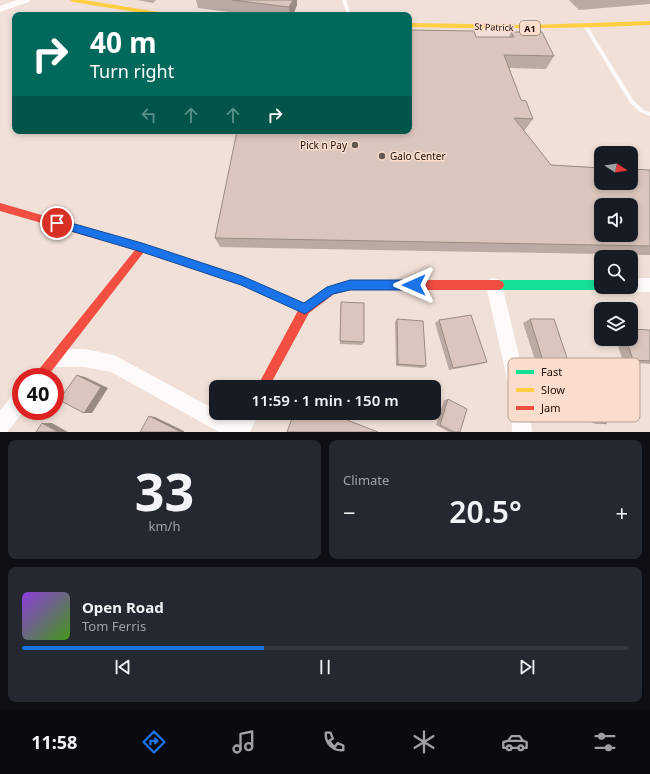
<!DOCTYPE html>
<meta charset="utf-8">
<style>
body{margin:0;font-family:"Noto Sans",sans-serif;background:#242831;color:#f1f3f6;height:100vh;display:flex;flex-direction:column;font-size:15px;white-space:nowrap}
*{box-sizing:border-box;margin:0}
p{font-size:13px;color:#9ea1a6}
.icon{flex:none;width:22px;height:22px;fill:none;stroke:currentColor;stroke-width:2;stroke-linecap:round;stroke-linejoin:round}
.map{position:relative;height:432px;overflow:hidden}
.side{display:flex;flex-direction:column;gap:8px;padding:8px;background:#0d0f14;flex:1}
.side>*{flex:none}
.top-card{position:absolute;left:12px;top:12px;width:400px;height:122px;border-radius:8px;box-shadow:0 2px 6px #0003;background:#00695c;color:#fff;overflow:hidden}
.needle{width:26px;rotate:102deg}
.fabs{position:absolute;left:594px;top:146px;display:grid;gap:8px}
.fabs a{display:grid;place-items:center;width:44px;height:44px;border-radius:8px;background:#171b24;box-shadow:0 2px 6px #0003;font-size:20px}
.speed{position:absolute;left:12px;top:368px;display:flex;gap:8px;font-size:20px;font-weight:700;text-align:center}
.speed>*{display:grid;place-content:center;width:52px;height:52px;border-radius:50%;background:#171b24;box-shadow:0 2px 6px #0003;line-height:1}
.speed .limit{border:6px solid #d22;background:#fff;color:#111}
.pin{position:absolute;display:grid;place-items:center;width:34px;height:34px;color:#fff;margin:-17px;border:2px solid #fff;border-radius:50%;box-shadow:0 1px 4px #0007}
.me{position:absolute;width:44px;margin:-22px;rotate:270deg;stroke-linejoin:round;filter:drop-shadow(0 0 3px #0008)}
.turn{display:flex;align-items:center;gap:14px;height:84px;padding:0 12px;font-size:18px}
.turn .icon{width:52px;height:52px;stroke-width:2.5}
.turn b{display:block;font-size:28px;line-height:34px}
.lanes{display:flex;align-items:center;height:38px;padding:0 12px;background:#0003;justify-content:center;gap:20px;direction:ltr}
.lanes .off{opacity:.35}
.big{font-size:30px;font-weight:600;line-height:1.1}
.side .card{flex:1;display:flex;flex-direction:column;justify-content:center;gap:6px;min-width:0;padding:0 14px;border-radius:8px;background:#242831}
.side .dial{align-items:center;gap:0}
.dial b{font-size:52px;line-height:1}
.song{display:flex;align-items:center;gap:12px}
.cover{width:48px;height:48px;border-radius:6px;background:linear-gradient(135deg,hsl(270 70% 55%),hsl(100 70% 35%))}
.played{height:4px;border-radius:2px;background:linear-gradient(90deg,#1a73e8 40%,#363941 40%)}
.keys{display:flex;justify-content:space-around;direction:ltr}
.heat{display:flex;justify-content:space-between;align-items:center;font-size:22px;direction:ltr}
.side .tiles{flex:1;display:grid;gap:8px;grid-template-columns:1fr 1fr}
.card:last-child{grid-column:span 2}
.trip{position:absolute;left:209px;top:380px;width:232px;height:40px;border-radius:8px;background:#171b24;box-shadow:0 2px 6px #0003;font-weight:600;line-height:40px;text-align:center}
.tabs{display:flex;height:64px;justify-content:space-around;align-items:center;background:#090b0e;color:#9ea1a6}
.tabs .icon{width:28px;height:28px}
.tabs .on{color:#1a73e8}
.tabs b{font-size:18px;color:#f1f3f6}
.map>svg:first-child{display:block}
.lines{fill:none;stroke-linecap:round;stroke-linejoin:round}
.lane{fill:#fdfaf9;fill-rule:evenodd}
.street{fill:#fdfaf9;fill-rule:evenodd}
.fast{fill:#16e098;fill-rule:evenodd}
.slow{fill:#ffcf43;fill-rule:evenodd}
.jam{fill:#f24e42;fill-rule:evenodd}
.wall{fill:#bbaaa3}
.shaded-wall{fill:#998b84}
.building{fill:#dac6bd;stroke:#998b84;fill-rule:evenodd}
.route{fill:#1a73e8;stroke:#114b97}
.poi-dot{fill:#645750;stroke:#fbddce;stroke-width:1.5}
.labels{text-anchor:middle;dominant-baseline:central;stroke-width:3;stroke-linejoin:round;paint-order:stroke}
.far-street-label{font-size:9px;fill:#190d07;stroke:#fbddce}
.shield{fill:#fbddce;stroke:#5d4b43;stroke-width:1}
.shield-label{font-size:9px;font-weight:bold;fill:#190d07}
.poi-label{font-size:10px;fill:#190d07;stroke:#fbddce;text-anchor:end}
.key{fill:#fbddce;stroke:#b79f92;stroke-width:1}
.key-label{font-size:11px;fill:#190d07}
</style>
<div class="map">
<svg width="650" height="432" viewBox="0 0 650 432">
<rect width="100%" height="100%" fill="#f0e0d8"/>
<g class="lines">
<path class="lane" d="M342 0H346L351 15H347Z
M584 26 588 27 634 101 644 110 650 112V116L640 112 630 103 584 27Z
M143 245 243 277 306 305 307 308 306 311 303 312 242 284 140 250 139 248 140 246Z"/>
<path class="street" d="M17 0H30L29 2 0 12V6Z
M494 278 500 280 502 285 529 397 532 432H512L511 397 486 285 488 280Z
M631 278H650V292H631L625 290 624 287H631Z
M56 349H85L114 355 216 410V413H222L235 420 239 413H259L250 432H219L111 372 85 367H56L50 364 47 358 50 352Z
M21 391V411H24L7 432H0V411L14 393Z"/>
<path class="fast" d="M499 280H601V287H605L601 290H499L495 288 494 285 495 282Z"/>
<path class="slow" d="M70 0H84L165 13 168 15H154L73 2Z
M650 21V25C570 29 489 29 409 27V23L530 25Z"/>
<path class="jam" d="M0 203 142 244 145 245 147 248 47 377H34L36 373 135 250 0 211Z
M350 280H499L503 282 504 285 503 288 499 290H350L334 294 309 313 269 387H257L301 305 327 287Z"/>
</g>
<path class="wall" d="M137 0H156L153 3Z
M196 0H297V5L293 15H252L198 8Z
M569 0H650V4L579 10Z
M511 32 554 56 546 69 509 68 521 100 533 119 524 131 551 165 650 170V255L220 247 215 238 409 131 476 37H509Z
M341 302 364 342 362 345 340 344Z
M397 319 426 366 423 368 396 366 395 322Z
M530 319 569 364 561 366H537L523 323Z
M439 320 487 362 482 364 449 370 435 323Z
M650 330V364L623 362 616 339H631Z
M582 389 606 424H596L573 416V391Z
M448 399 460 432H449L436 425 444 400Z"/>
<path class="shaded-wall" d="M293 0H297V5L293 15H290L289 7Z
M77 375 85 377 108 388 92 413H84Z
M149 416 155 417 184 431V432H179Z
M42 423H52L68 432H58Z"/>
<path class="building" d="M232 0H293L289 7Z
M409 30 474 31 476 37H514L511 32H542L554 56 504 55 521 100 526 101 533 119 514 118 551 165 601 168V183H631V169L650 170V246L215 238 237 131H409ZM601 205H631V235H601Z
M341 302 364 303V342L340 341Z
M471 315 487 362 453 368 439 320Z
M397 319 423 321 426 366 398 364Z
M530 319H554L569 364H544Z
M631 329 650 330V361L633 360 626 339H631Z
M77 375 101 387 84 413 59 400Z
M582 389 605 398 606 424 582 415Z
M448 399 467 409 460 432H454L440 425Z
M294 413H349L347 420 378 432H287Z
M149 416 179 431V432H140Z
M42 423 58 432H36Z"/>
<path class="route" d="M57 219 142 243 242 276 304 303 327 287 350 280H414L418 282 419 285 418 289 414 290H350L333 294 305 314 241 285 142 252 54 226 52 223 54 220Z"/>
<g class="poi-dot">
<circle cx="355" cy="145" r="4"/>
<circle cx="382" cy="156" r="4"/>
</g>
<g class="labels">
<g class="far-street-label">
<text transform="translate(494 27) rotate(2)">St Patrick</text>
</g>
<rect class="shield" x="520" y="21" width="20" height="14" rx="3"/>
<g class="shield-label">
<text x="530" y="28">A1</text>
</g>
<g class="poi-label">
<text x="347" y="145">Pick n Pay</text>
<text x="390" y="156" text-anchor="start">Galo Center</text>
</g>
</g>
<rect x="508" y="358" width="132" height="64" rx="6" class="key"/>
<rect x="516" y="370" width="18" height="4" fill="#16e098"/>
<rect x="516" y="388" width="18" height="4" fill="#ffcf43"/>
<rect x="516" y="406" width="18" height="4" fill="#f24e42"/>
<g class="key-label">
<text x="541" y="376">Fast</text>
<text x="541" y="394">Slow</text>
<text x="541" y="412">Jam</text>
</g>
</svg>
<div class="fabs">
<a><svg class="needle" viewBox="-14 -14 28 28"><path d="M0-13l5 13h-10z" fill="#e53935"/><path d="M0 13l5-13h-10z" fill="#9ea1a6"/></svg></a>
<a><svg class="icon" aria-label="sound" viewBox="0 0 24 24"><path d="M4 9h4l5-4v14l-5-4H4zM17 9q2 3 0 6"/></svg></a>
<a><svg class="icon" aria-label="search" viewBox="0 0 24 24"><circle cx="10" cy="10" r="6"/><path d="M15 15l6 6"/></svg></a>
<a><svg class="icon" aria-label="layers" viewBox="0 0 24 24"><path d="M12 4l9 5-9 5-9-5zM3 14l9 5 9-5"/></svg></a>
</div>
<div class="speed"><div class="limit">40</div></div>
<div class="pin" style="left:57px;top:223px;background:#d93025"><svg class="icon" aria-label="arrive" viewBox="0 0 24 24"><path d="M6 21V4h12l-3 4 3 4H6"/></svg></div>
<svg class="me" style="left:414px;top:285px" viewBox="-20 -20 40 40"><path d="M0-17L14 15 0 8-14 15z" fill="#1a73e8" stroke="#fff" stroke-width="4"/></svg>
<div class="trip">11:59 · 1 min · 150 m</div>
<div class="top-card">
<div class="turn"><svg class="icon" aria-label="right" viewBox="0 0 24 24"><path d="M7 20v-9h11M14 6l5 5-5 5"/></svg><div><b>40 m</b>Turn right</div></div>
<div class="lanes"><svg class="icon off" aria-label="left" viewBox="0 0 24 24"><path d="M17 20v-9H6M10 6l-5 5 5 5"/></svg><svg class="icon off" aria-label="ahead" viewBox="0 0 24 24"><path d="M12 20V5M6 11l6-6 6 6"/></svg><svg class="icon off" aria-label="ahead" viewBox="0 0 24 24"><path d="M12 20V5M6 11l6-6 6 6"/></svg><svg class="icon" aria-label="right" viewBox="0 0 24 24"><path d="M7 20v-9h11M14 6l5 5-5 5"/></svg></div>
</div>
</div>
<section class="side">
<div class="tiles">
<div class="card dial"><b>33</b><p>km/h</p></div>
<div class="card"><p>Climate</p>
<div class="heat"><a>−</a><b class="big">20.5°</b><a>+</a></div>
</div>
<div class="card">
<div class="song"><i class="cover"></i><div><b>Open Road</b><p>Tom Ferris</p></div></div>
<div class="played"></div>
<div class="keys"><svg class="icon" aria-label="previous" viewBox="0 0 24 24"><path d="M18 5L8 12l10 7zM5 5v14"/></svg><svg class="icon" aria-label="pause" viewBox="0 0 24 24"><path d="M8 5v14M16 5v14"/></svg><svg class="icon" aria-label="next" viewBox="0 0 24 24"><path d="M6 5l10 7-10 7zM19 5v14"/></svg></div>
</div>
</div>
</section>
<nav class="tabs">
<b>11:58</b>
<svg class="icon on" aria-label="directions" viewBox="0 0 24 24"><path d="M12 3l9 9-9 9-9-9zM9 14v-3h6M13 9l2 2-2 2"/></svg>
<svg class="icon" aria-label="music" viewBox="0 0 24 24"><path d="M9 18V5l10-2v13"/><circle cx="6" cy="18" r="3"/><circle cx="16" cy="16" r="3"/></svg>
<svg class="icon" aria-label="phone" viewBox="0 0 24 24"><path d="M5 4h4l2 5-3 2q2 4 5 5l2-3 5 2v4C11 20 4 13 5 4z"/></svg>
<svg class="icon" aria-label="climate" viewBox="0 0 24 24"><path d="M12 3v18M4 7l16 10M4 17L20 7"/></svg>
<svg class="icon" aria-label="car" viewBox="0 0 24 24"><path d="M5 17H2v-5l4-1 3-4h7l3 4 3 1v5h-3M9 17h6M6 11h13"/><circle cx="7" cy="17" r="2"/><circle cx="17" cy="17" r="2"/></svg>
<svg class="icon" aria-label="filters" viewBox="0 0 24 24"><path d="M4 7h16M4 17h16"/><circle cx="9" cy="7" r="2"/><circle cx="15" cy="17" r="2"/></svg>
</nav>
